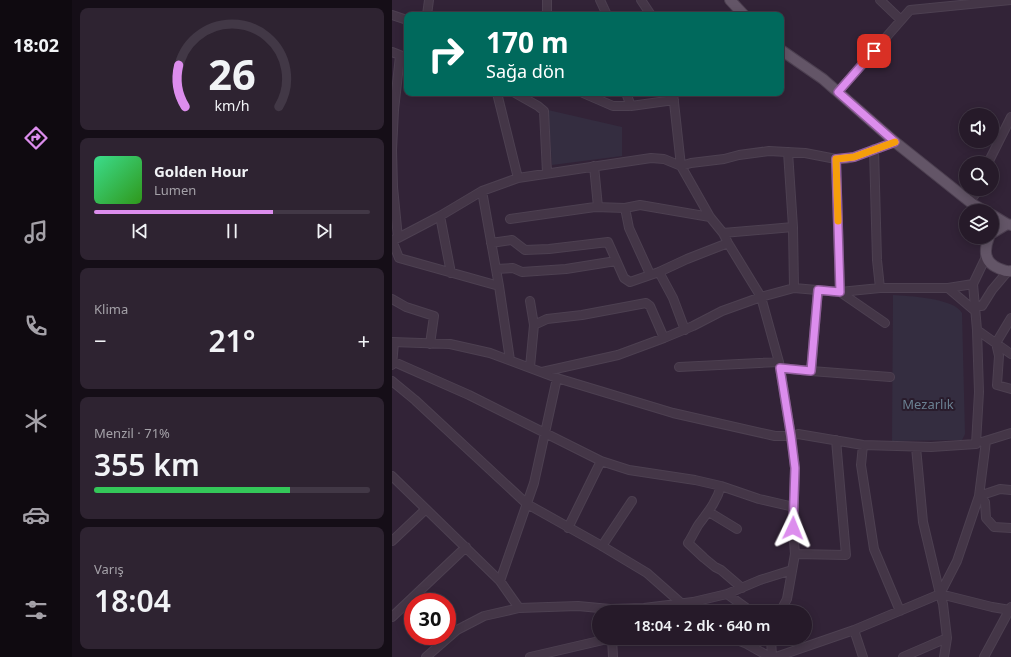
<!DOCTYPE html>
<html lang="tr">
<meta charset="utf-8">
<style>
body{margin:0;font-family:"Noto Sans",sans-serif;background:#2e2331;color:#f1f3f6;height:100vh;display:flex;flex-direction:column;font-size:15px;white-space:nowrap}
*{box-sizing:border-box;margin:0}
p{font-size:13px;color:#a4a1a8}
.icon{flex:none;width:22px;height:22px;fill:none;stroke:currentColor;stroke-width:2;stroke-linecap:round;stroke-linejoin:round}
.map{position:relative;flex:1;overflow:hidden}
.panel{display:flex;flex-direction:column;gap:8px;padding:8px;background:#150e17;width:320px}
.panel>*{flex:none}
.banner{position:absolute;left:12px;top:12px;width:380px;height:84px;border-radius:8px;box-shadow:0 2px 10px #0003,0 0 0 1px #423846;background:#00695c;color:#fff;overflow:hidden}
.fabs{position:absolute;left:567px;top:108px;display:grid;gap:8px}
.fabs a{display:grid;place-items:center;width:40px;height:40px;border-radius:50%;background:#261a29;box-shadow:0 2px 10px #0003,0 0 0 1px #423846;font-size:20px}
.speed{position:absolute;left:12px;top:593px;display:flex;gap:8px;font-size:20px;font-weight:700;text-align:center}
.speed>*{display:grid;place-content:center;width:52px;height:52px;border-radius:50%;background:#261a29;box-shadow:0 2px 10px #0003,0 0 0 1px #423846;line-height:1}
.speed .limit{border:6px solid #d22;background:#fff;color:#111}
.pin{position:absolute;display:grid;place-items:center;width:34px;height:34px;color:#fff;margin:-17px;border-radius:8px;box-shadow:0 2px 6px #0006}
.me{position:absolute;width:44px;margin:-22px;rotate:2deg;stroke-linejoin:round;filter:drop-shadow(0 0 3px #0008)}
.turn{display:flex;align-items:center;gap:14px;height:84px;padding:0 16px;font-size:18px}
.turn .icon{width:52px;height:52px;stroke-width:2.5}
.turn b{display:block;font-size:28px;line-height:34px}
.big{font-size:30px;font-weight:600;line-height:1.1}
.panel .tile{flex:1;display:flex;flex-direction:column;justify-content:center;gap:6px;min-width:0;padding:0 14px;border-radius:8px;background:#2e2331}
.panel .dial{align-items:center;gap:0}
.dial svg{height:104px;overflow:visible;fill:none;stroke:#423846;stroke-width:7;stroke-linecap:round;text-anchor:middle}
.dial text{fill:#f1f3f6;stroke:none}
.song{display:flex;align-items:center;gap:12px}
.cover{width:48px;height:48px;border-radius:6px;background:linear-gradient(135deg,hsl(150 70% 55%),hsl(110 70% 35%))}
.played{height:4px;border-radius:2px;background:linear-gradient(90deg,#dc8ded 65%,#423846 65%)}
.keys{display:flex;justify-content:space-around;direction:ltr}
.heat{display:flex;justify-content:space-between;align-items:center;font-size:22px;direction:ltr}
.charge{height:6px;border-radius:3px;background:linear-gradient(90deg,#34c759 71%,#423846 0)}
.trip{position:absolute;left:200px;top:605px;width:220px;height:40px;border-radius:20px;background:#261a29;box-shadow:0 2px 10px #0003,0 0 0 1px #423846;font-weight:600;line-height:40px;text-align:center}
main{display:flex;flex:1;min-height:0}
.tabs{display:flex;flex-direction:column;width:72px;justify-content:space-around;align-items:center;background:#0f0a10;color:#a4a1a8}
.tabs .icon{width:28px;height:28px}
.tabs .selected{color:#dc8ded}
.tabs b{font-size:18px;color:#f1f3f6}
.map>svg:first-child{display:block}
.green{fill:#342d40}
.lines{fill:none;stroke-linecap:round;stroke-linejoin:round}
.minor-casing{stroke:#4d4051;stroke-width:10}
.major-casing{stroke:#4d4051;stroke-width:12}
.minor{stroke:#443647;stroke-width:8}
.major{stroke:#635567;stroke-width:10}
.route-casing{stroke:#8f5c9a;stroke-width:10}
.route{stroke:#dc8ded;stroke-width:7}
.slow{stroke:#f59e0b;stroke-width:7}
.labels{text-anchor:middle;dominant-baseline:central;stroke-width:4;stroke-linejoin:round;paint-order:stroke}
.park-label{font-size:13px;fill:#6b8192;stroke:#291c2c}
</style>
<main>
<nav class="tabs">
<b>18:02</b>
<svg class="icon selected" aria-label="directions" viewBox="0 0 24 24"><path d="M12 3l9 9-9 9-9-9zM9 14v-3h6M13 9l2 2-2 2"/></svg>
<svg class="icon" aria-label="music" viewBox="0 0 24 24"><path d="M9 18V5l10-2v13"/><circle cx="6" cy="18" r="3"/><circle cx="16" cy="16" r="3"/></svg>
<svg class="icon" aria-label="phone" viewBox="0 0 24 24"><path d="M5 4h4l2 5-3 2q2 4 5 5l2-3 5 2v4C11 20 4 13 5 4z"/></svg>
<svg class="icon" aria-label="climate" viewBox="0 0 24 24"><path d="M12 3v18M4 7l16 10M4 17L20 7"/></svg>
<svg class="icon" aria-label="car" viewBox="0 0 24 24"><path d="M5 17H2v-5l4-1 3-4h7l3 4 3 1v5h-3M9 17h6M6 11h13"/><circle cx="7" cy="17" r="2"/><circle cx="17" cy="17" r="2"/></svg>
<svg class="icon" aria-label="filters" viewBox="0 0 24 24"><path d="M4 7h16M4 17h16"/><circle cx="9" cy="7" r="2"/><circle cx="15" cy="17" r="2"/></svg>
</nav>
<section class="panel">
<div class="tile dial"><svg viewBox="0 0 100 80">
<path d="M14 69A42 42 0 1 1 86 69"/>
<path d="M14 69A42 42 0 0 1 9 37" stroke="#dc8ded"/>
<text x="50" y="56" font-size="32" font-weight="700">26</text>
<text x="50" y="72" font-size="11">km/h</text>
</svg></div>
<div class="tile">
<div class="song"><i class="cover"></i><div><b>Golden Hour</b><p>Lumen</p></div></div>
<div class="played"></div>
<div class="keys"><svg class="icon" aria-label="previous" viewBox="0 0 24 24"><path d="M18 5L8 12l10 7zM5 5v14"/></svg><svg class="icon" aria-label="pause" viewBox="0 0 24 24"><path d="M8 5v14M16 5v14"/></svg><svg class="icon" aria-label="next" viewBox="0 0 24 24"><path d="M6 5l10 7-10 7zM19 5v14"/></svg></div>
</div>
<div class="tile"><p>Klima</p>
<div class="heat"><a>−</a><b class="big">21°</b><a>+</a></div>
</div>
<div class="tile"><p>Menzil · 71%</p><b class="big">355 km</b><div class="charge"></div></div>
<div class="tile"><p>Varış</p><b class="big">18:04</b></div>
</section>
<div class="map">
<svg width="619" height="657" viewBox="0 0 619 657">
<rect width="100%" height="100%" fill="#322337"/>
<path class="green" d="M156 110 230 127V156L160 165Z
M501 295C517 296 562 298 570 313L573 434 570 440 500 441Z"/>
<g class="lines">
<defs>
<path id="minor" d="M155 0V15
M208 0 215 15
M249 0 259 15
M488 0 509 20
M0 15 15 20
M35 15 37 0
M0 52 15 58
M446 92 518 10 619 0
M105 93 126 178
M123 93 146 106 152 111 155 173
M191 93 221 106H239L282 100
M234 93 239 106
M281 93 289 166 318 217 331 233 336 243 369 297 402 288 448 292 488 288H556L583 311
M0 110H2L8 56
M2 110 0 150 1 187 6 238
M482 149 485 260 488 288
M396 152 401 227 402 288
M444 159 448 292 493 323
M596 163 619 117
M202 166 206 207
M90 191 107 286 118 360
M578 201 587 189
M233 208 248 205 318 217
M48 216 59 273
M118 219 203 207 233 208 237 228 258 274
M331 233 401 227
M0 240 6 238 48 216 90 191 126 178 259 158 272 159 289 166 299 163 332 159 347 155 377 151 413 153 444 159H453L462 157 503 142
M0 240 7 258 107 286
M99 243 120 240 133 250 157 249 216 242 232 278 238 282 267 272 295 259 336 243
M104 269 121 268 130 272 174 269 224 261
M267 272 281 298 293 330
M556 288 581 284
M426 290 419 371 498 377
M0 299 14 307 42 316 38 344
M138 301 142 325
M583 306H590L600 290 616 271
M619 318 604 343 607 356 605 385 619 389
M585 330 619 354
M0 342 58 344 98 353 165 378 281 413 383 436H399L406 434 471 445 539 447 584 444 587 392 585 330 581 284 594 257
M0 361 77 395 209 461 237 470 303 480 329 486 367 499 402 507
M0 365 2 343
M138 367 142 325 155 319 190 315 254 303 258 306 272 338 301 326 330 311 369 297 387 362 399 436 403 468 401 528 403 554 395 599 388 612
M287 367 387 362
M388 368 419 371
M150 372 226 355 272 338
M0 381 23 400 135 504 210 546 255 573 289 603
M594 441 587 496 608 489 619 490
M590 442 619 433
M471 445 469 465 482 549 508 611
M524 447 531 522 548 594
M0 476 108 581 127 608
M329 486C325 501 316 512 307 524 303 530 300 537 296 543L312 558 323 567 329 570 350 588
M317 512 345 529
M176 528 209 461
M0 541 34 509
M210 546 240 501
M403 554 454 555 444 440
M108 581 142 483 165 378
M335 594 360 612
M0 617 74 547
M340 638 353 643 378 657
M379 638 380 657
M34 657 65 630 92 616 127 608 186 606 218 609 252 608 301 602 335 594 368 580 400 570
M138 657 220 638 221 657
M384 657 462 630
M471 657 462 630 548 594 600 607 618 610
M511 657 555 638
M552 657 555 638 551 604 548 594 565 561 587 496 593 502 594 518 602 527 619 528
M592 657 619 607"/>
<path id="major" d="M338 0 352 15
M389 50 431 79 503 142 582 205 593 211
M600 215 615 224
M600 233 615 224 619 225
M597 237C592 250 592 262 606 268 611 270 614 272 619 271"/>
</defs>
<use href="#minor" class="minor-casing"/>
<use href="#major" class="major-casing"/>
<use href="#minor" class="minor"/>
<use href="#major" class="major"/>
</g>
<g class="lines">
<defs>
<path id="route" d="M401 528 403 468 399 436 388 368 419 371 426 290 448 292 444 159 462 157 503 142 446 92 482 51"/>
</defs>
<use href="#route" class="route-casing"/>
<use href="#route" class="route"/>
<path class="slow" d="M446 221 444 159 462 157 503 142"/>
</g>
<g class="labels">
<g class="park-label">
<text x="536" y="404">Mezarlık</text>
</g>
</g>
</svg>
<div class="fabs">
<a><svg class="icon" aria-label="sound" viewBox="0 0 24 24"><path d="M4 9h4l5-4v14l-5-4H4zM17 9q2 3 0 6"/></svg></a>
<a><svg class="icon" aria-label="search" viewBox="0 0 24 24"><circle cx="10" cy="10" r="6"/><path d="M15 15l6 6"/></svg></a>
<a><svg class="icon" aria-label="layers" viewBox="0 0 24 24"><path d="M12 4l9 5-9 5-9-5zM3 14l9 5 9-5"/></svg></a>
</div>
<div class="speed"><div class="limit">30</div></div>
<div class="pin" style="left:482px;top:51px;background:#d93025"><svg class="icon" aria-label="arrive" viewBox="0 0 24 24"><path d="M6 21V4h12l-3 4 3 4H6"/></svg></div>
<svg class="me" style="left:401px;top:528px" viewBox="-20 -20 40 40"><path d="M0-17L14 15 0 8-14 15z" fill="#dc8ded" stroke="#fff" stroke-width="4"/></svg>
<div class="trip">18:04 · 2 dk · 640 m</div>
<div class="banner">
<div class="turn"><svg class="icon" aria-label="right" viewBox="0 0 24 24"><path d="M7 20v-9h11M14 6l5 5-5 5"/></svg><div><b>170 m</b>Sağa dön</div></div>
</div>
</div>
</main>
